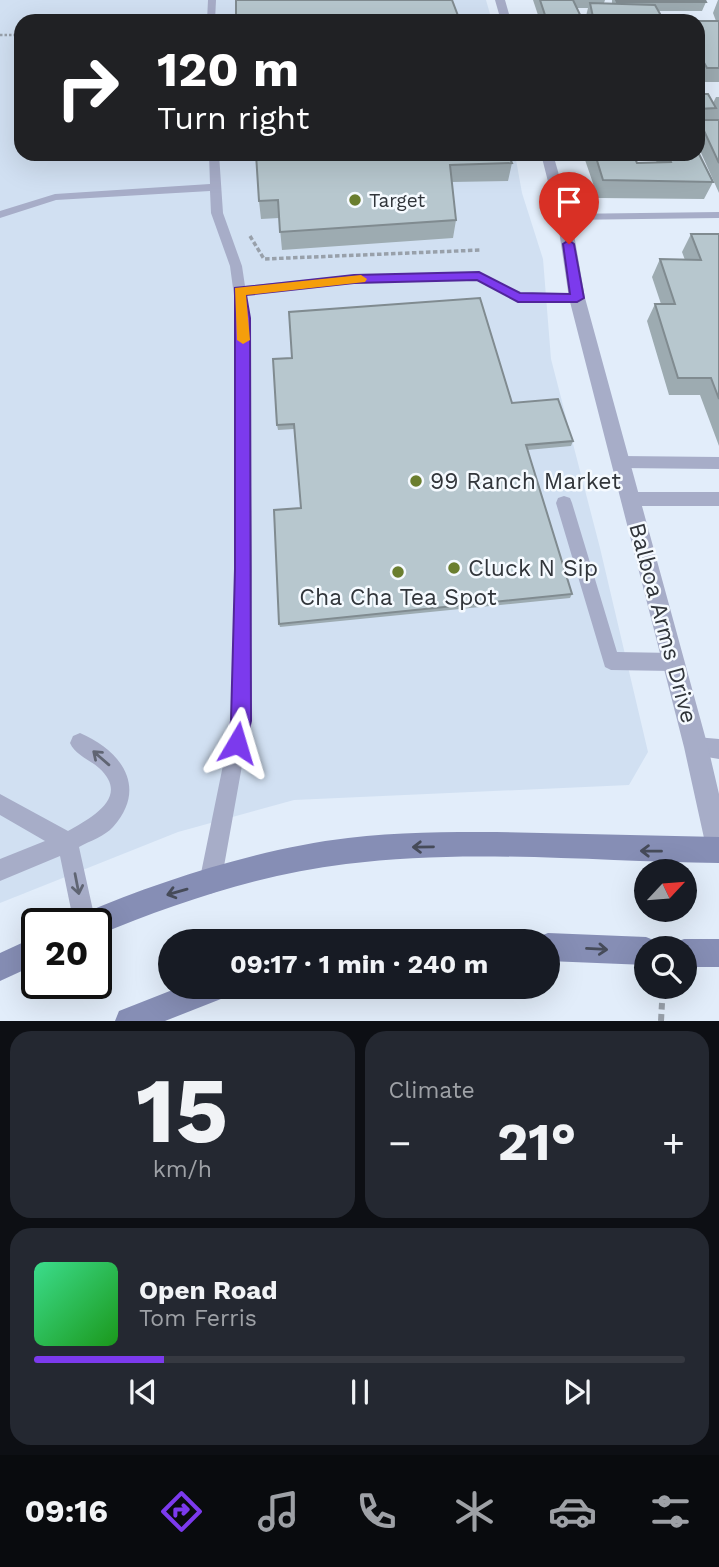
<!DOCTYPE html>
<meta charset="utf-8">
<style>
body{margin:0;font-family:"Work Sans",sans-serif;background:#242831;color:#f1f3f6;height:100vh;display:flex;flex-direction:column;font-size:26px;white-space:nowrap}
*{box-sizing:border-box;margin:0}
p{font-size:23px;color:#9ea1a6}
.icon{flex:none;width:38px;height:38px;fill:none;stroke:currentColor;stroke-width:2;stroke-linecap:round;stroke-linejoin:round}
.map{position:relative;height:1021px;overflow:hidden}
.sheet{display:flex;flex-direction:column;gap:10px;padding:10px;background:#0d0f14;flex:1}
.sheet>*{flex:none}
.guide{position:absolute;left:14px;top:14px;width:691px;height:147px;border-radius:21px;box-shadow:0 7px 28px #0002;background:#202124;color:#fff;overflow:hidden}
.needle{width:46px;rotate:64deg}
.controls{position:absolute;left:634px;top:859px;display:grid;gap:14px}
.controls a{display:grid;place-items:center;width:63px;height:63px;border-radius:50%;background:#171b24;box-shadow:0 7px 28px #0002;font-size:35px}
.speed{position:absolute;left:21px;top:908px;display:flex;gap:14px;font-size:35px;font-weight:700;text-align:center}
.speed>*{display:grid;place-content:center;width:91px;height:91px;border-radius:50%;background:#171b24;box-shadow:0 7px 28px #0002;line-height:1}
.speed .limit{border:4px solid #111;border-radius:10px;background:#fff;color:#111}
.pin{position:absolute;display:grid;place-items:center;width:60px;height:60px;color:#fff;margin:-72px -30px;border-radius:50% 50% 50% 0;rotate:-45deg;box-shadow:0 0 7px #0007}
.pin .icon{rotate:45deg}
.me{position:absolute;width:77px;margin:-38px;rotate:7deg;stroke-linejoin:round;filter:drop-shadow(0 0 5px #0008)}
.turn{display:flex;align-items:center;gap:24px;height:147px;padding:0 28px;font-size:32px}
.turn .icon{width:91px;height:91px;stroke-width:2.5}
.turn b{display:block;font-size:49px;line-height:60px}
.big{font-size:52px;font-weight:700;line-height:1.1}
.sheet .card{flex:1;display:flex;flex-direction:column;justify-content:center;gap:10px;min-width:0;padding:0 24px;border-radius:21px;background:#242831}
.sheet .dial{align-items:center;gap:0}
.dial b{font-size:91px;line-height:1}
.song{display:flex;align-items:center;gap:21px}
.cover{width:84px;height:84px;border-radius:10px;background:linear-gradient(135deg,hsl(150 70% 55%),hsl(120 70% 35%))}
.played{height:7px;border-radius:4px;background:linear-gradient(90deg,#7c3aed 20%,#363941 20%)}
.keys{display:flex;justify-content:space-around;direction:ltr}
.heat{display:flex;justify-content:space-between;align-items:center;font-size:38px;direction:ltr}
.sheet .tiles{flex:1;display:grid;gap:10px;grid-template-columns:1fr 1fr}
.card:last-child{grid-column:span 2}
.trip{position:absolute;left:158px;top:929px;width:402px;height:70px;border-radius:35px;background:#171b24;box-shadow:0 7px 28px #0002;font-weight:700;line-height:70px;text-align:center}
.tab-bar{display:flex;height:112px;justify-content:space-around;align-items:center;background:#090b0e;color:#9ea1a6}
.tab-bar .icon{width:49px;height:49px}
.tab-bar .active{color:#7c3aed}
.tab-bar b{font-size:32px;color:#f1f3f6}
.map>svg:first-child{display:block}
.built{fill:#d1e0f2}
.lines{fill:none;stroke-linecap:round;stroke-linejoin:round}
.path-far2{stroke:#98a0aa;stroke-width:2.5;stroke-dasharray:2.5 2;stroke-linecap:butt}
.path-far1{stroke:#98a0aa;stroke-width:3.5;stroke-dasharray:4.5 2.5;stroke-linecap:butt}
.path{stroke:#98a0aa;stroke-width:6;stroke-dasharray:7 4.5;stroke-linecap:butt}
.service{fill:#a7adc8;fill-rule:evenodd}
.tertiary{fill:#a7adc8;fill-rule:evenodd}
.secondary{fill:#868eb5;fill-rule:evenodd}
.wall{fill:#9dabb1}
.building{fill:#b7c7ce;stroke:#808b90;stroke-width:2}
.oneway{stroke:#606573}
.oneway2{stroke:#464b59}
.route{fill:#7c3aed;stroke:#51269a;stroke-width:2}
.slow{fill:#f59e0b}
.poi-dot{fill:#6a7e2f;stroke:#f5faff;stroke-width:2.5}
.labels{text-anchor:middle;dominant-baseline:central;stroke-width:5;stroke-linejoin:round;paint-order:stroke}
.far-poi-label{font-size:19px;fill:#31353a;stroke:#f5faff;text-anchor:start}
.poi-label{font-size:23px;fill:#31353a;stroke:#f5faff;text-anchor:start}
.street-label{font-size:23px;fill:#31353a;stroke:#f5faff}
</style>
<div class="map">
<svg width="719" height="1021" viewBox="0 0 719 1021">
<rect width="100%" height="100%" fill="#e2edfa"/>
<path class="built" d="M0 0H486L492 21H21V154H515L522 193 543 259 551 359 600 548 648 752 629 785 294 800 178 832 0 903Z"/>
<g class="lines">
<path class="path-far2" d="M0 35H21"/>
<path class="path-far1" d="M250 236 264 259 481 250"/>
<path class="path" d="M661 1021 662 1003"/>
<path class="service" d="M208 0H216L215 21H207Z
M209 154H219L223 213 242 266 245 286 354 275 479 272 520 293 577 294 583 298 577 302 518 301 477 280 354 283 246 295 249 318 252 569 250 721 221 883 218 891 210 894 202 891 199 883 232 721 236 569 237 318 230 266 211 213 210 191 56 200 0 218V211L55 194 210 184Z
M719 212V218L564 220 558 217 564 214Z
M621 456 719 457V469L621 468 613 462Z
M631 492H719V506H631L625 504 623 499 625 494Z
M564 496 570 498 572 503 617 652 673 653 679 656 682 662 679 668 673 671 611 670 605 667 556 503 558 498Z
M80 733C122 751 148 788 113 827 105 836 90 841 79 847L96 924H74L60 856 0 881V859L45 841 0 815V794L68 831C91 818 131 797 99 768 89 759 75 755 70 743L73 736Z
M696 737 719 739V759L689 754 686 747 689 740Z"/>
<path class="tertiary" d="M495 0H505L511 21H501Z
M541 154H553L571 217 585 298 708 747 719 794V860L710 856 706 847 684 747 569 298 557 217Z"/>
<path class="secondary" d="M496 832 719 837V863C596 862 469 848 346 864 261 874 175 903 96 936V924H79L82 914C161 880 262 848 348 838 397 832 447 832 496 832Z
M548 933 646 937 656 941 659 948H646V965L548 961V942H537L538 937Z
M37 936V964L0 981V953Z
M684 939H719V967H684V948H672L674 943Z
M180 987H230L226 997 165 1021H115L119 1011Z"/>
</g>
<path class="wall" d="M533 0H605L604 3 612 4V0H705L706 2 702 11H658L664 21H587L586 16 588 8H577L583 21H540Z
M718 0H719V82H701L698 76V21H716L713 13Z
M698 94 713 103 716 97H719V193L698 146Z
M256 154 512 163 508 181 452 182 456 220 453 238 282 250 279 218 261 219 259 201Z
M583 154H633L637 163H657L653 154H698L713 182 704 199 598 198Z
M691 234H719V446L700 395H669L647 321 655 304H661L652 277 660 259 685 260 682 252Z
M512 403 573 441 571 446 527 450 572 594 570 598 280 627 279 624 301 508 294 429 278 430 277 425Z"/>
<path class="building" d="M236 0H452L460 21H236Z
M540 0H573L583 21H547Z
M616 0H705L706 2H617Z
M590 3 655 5 664 21H631L629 18 593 17Z
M688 21H719V68H707L698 52V21Z
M698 94H708L716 108 698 109Z
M699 120H719V163Z
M698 152 713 182 603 180 595 154H633L637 163 671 162 668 154H698Z
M256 154H508L512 163 450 165 456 220 280 232 278 200 259 201Z
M691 234H719V399L711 378H678L655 304H675L660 259 701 260Z
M480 298 512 403 558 399 573 441 526 445 572 594 279 624 274 510 301 508 294 424 277 425 273 359 292 358 289 312Z"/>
<defs><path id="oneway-shaft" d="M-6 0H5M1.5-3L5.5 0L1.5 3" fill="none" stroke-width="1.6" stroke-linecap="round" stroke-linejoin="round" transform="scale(1.75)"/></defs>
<g class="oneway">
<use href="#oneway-shaft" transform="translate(101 758) rotate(-139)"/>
<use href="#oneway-shaft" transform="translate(77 884) rotate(79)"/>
</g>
<g class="oneway2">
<use href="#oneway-shaft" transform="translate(423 847) rotate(179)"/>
<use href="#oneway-shaft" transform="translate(651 851) rotate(-179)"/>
<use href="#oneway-shaft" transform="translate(177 892) rotate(164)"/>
<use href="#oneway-shaft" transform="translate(597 949) rotate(3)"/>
</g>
<path class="route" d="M569 240 574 244 584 298 577 302H518L477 280 354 283 246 295 250 318 251 721 244 750 237 753 230 750 227 743 231 721 235 569V288L354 275 479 272 520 293 570 294 563 244Z"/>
<path class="slow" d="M361 275 367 279 365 282 246 295 250 340 243 344 237 340 235 288Z"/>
<g class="poi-dot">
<circle cx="355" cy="200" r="7"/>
<circle cx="416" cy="481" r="7"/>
<circle cx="454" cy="568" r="7"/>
<circle cx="398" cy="572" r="7"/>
</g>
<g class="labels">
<g class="far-poi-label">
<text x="369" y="200">Target</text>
</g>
<g class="poi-label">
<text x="430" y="481">99 Ranch Market</text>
<text x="468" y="568">Cluck N Sip</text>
<text x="398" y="597" text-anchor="middle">Cha Cha Tea Spot</text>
</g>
<g class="street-label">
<text transform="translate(663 623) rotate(75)">Balboa Arms Drive</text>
</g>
</g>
</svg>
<div class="controls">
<a><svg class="needle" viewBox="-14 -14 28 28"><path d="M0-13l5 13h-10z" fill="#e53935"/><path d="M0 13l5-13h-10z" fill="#9ea1a6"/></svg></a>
<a><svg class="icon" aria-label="search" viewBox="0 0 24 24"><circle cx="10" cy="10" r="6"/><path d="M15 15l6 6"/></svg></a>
</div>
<div class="speed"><div class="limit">20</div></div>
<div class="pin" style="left:569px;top:244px;background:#d93025"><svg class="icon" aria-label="arrive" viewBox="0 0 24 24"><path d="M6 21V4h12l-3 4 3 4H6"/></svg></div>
<svg class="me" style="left:237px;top:743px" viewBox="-20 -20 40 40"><path d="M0-17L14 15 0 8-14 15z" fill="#7c3aed" stroke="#fff" stroke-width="4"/></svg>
<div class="trip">09:17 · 1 min · 240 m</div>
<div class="guide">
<div class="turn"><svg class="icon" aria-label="right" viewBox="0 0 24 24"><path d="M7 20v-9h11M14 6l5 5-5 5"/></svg><div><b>120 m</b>Turn right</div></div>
</div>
</div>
<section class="sheet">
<div class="tiles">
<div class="card dial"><b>15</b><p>km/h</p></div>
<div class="card"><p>Climate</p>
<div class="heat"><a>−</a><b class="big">21°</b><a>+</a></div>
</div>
<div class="card">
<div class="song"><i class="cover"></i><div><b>Open Road</b><p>Tom Ferris</p></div></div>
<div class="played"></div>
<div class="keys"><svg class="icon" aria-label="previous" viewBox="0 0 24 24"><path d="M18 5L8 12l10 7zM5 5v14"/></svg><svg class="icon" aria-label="pause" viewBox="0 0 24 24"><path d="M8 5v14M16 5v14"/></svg><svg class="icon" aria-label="next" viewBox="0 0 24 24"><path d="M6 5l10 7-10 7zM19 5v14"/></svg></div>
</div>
</div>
</section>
<nav class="tab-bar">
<b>09:16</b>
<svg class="icon active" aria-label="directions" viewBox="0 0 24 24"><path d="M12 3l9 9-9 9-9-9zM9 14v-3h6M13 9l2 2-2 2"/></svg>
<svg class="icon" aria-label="music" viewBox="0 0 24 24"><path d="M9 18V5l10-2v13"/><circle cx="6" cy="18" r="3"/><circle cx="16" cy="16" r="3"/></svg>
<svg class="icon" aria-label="phone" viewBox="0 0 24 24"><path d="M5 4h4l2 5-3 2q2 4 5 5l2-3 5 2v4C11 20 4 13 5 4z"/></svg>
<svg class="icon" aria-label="climate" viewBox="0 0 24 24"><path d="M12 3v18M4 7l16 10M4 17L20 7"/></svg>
<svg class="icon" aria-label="car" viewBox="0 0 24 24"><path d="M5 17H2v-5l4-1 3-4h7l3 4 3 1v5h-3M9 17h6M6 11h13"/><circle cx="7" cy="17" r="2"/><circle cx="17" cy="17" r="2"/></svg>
<svg class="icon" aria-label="filters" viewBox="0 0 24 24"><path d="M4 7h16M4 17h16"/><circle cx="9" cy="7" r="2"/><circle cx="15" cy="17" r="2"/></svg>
</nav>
